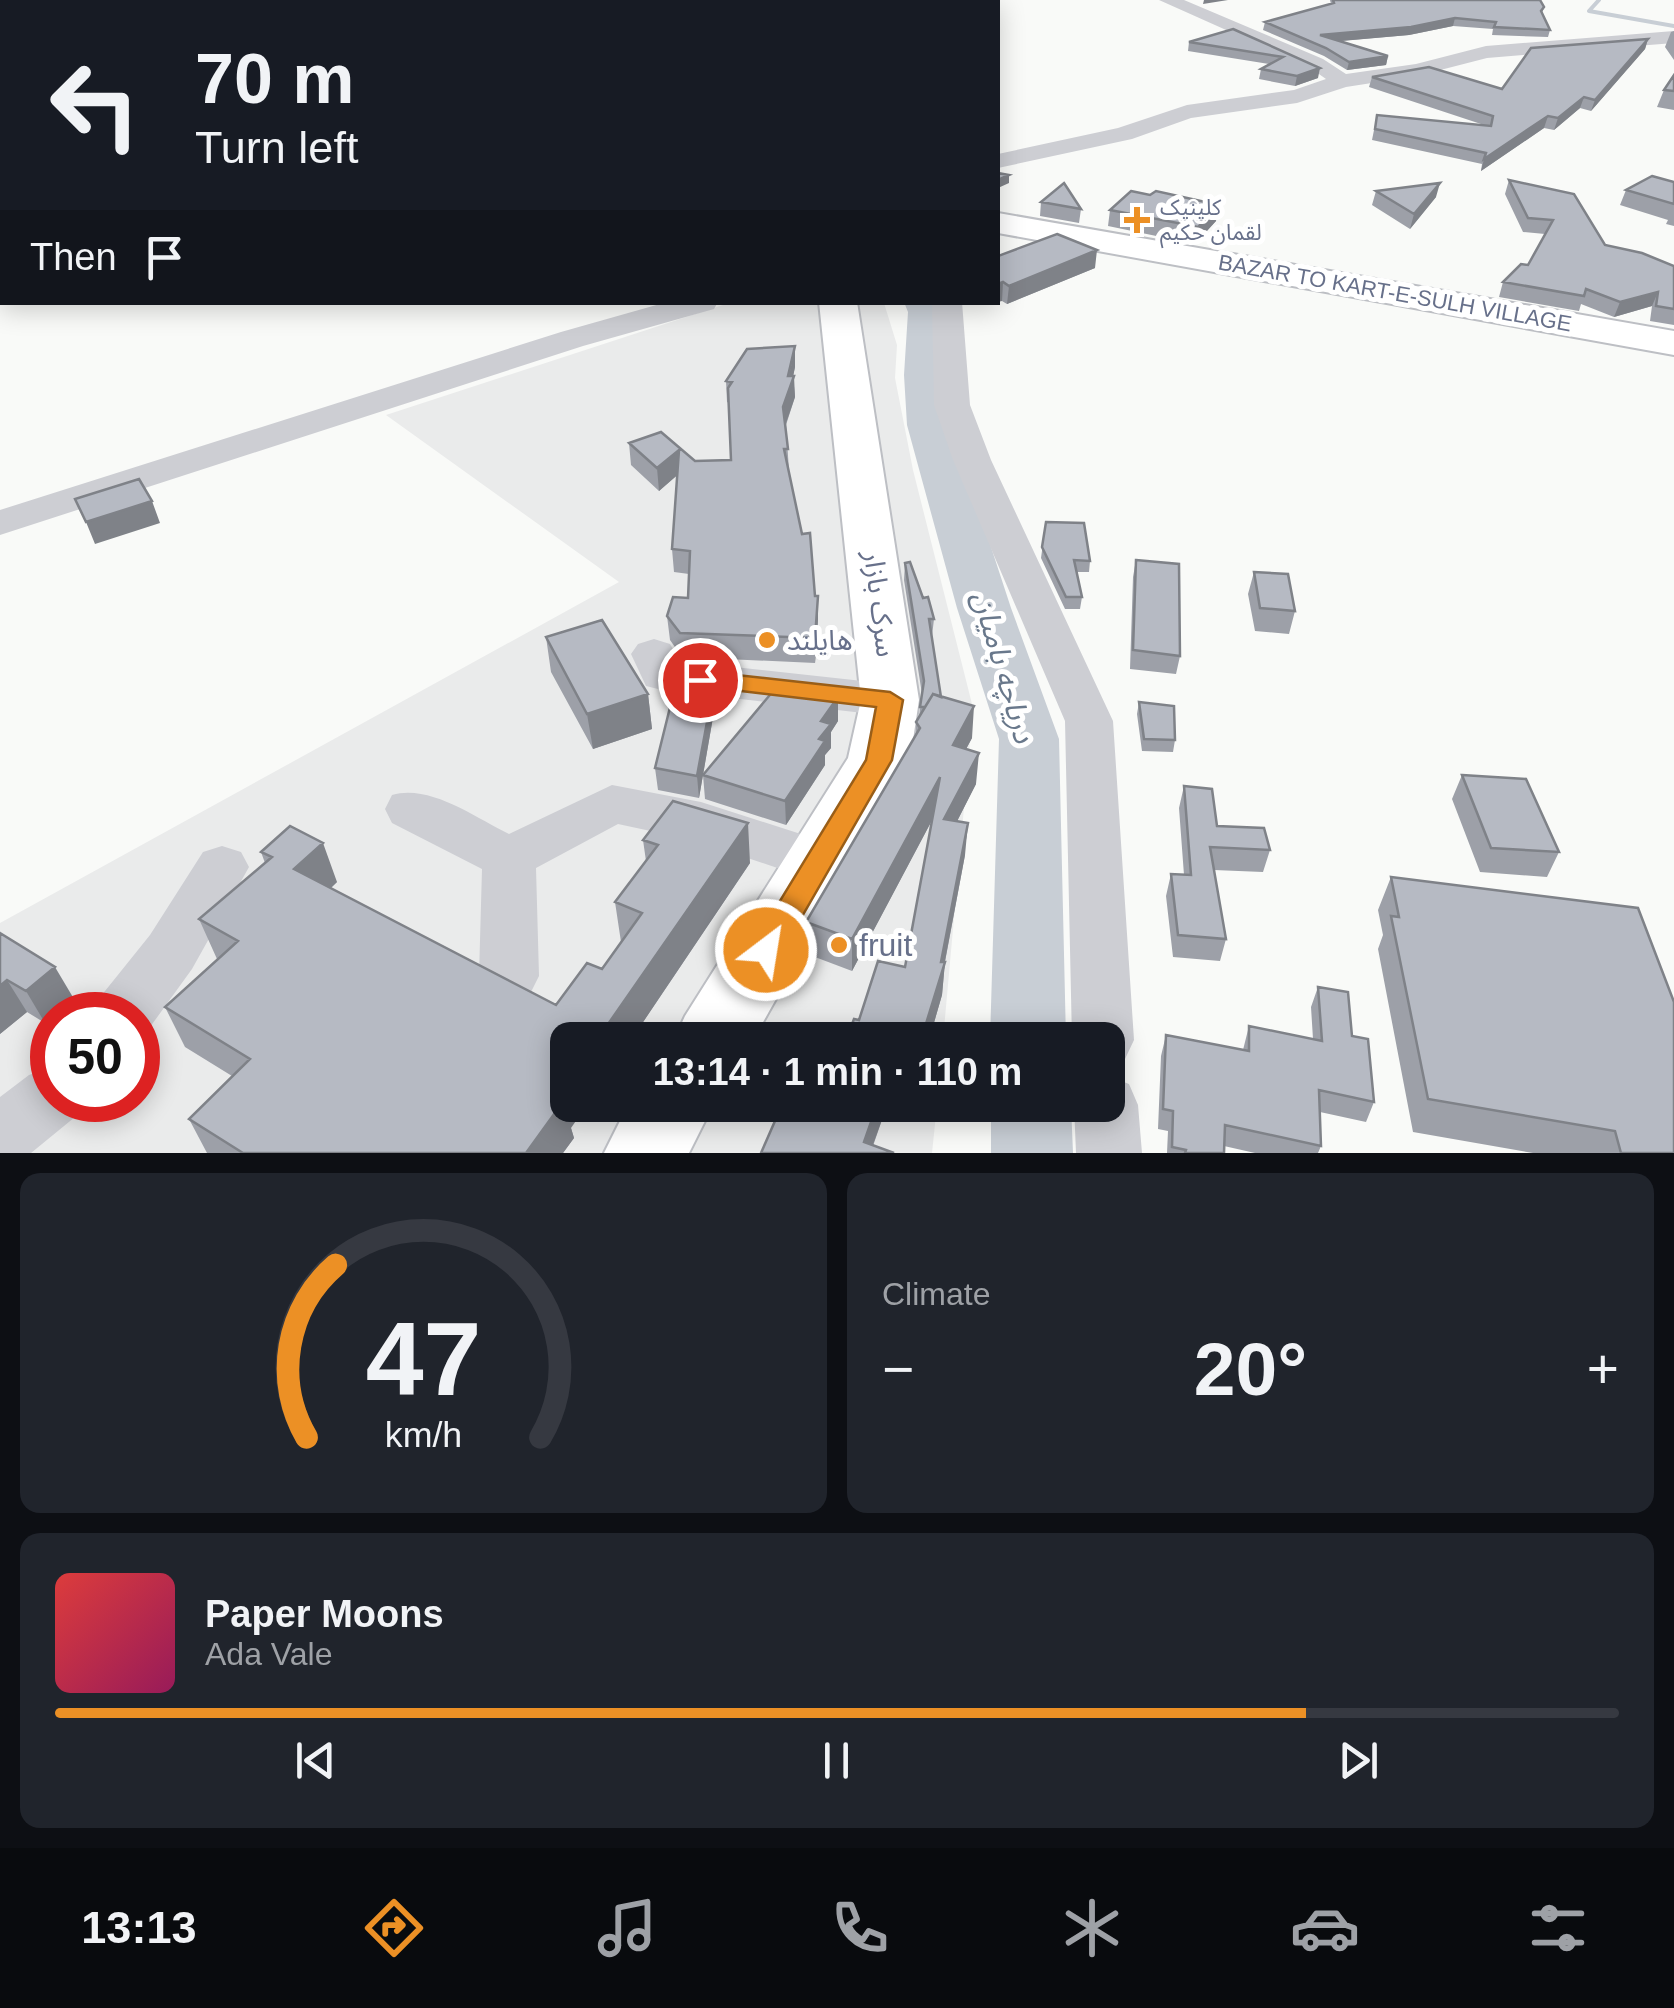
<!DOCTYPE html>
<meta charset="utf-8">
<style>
body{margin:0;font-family:Helvetica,"Noto Sans Arabic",sans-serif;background:#20242c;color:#f1f3f6;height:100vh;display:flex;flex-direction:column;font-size:38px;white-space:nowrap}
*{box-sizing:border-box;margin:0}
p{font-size:32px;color:#9ea1a6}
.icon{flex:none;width:55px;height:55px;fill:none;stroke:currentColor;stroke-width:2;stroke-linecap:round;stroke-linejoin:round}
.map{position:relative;height:1153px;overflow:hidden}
.drawer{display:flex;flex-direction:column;gap:20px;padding:20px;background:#0d0f14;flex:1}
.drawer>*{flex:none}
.banner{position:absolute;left:0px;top:0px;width:1000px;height:305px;box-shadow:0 5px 25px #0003;background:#171b24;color:#f1f3f6;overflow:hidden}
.speed{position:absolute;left:30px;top:992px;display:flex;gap:20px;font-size:50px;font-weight:700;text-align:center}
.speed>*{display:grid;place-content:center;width:130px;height:130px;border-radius:50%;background:#171b24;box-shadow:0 5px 25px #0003;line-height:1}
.speed .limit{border:15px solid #d22;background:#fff;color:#111}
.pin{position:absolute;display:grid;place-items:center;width:85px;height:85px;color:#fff;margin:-42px;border:5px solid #fff;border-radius:50%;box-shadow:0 2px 10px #0007}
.me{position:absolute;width:110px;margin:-55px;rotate:31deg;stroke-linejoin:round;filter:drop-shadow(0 0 8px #0008)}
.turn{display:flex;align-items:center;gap:35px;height:210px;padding:0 30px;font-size:45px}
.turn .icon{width:130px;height:130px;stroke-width:2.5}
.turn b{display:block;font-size:70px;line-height:85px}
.then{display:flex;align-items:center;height:95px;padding:0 30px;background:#0003;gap:20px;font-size:38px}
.big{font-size:75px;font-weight:600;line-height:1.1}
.drawer .widget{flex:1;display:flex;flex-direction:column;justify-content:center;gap:15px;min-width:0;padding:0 35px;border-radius:20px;background:#20242c}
.drawer .dial{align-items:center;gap:0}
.dial svg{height:260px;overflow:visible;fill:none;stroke:#363941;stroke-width:7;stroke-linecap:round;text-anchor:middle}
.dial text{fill:#f1f3f6;stroke:none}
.song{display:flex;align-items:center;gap:30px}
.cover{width:120px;height:120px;border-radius:15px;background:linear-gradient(135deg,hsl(0 70% 55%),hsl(330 70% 35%))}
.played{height:10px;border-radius:5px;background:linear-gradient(90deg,#ec9025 80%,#363941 80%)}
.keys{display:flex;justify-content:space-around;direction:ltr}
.heat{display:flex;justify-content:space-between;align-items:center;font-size:55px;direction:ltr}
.drawer .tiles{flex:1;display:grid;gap:20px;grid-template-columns:1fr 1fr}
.widget:last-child{grid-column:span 2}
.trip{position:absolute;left:550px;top:1022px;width:575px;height:100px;border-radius:20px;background:#171b24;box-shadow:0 5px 25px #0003;font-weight:600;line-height:100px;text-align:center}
.menu{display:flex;height:160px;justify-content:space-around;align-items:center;background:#090b0e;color:#9ea1a6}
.menu .icon{width:70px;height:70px}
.menu .active{color:#ec9025}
.menu b{font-size:45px;color:#f1f3f6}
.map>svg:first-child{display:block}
.built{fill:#eaebeb;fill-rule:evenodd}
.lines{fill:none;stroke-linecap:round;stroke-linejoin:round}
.stream{stroke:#c8ced5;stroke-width:4}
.river{fill:#c8ced5;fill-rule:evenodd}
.major-casing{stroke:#bdbfc4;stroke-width:4}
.minor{fill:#cdced3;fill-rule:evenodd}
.major{fill:#fff;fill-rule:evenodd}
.wall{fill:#9da0a8}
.shaded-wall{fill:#7f8288}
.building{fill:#b6bac3;stroke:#7f8288;stroke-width:2.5}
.route{fill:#ec9025;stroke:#995e18;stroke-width:2.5}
.poi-dot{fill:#ec9025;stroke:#fff;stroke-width:4}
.labels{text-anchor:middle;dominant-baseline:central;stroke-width:10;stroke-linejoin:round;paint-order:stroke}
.far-poi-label{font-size:22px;fill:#67708a;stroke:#fff;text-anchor:start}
.far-street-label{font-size:22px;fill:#67708a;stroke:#fff}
.street-label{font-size:28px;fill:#67708a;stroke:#fff}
.poi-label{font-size:28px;fill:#67708a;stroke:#fff;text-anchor:start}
.water-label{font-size:30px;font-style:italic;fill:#69788b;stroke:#fff}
.near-poi-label{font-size:32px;fill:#67708a;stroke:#fff;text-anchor:start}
</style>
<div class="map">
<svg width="1674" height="1153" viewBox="0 0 1674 1153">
<rect width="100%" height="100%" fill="#f9faf8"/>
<path class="built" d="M729 303H884L897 345 895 378 913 470 973 708 943 1040H568V1105H937L932 1153H0V923L619 582 386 415ZM52 1015H138V1100H52Z"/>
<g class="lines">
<path class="stream" d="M1599 0 1589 11 1674 26"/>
<path class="river" d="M904 302H942L946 312V375L951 425 1011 608 1059 739 1066 1040H990L999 739 957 608 907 425 904 375 908 312Z
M991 1105H1071L1073 1153H991Z"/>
<defs>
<path id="major" d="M741 0H763V2H741Z
M998 213 1674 331V355L998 233Z
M819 302H857L919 700 910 760 753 1040H674L685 1016 848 758 861 700Z
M628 1105H713L689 1153H604Z"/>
</defs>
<use href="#major" class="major-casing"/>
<path class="minor" d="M1159 0H1184L1323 59 1346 74 1416 64 1486 46 1674 31V43L1487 58 1417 76 1346 87 1297 103 1191 118 1132 139 998 168V154L1118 128 1187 105 1294 90 1326 79 1309 67Z
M0 39H2V51H0Z
M667 302H718L714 309 583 346 0 535V510L561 332Z
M932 302H962L970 405 991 460 1113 721 1134 1040 1125 1059 1108 1066V1040H1072L1065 721 953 460 934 405Z
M654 639 670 644 680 661 890 684 907 689 914 700 907 711 890 716 662 690 646 686 631 654 638 644Z
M612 785 701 802 838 846 846 861 838 876 819 882 697 841 618 824 536 868 539 976 530 994 509 1001 488 994 479 976 482 869 392 823 385 809 392 795C430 784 474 817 509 834Z
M222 846 241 852 249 867 192 969 145 1034 138 1036V1015H92L101 996 150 935 203 852Z
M52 1067V1100H82L75 1117 31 1153H0V1097L29 1075Z
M1108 1076 1129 1084 1138 1105 1142 1153H1076L1074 1105H1108Z"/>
<use href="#major" class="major"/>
</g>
<path class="wall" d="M1330 0H1540L1544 7 1542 13 1550 30 1548 37 1492 35 1493 29 1453 26 1409 35 1339 41 1388 56 1386 65 1347 70 1324 56 1263 30 1265 22 1331 4Z
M1233 29 1318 78 1295 86 1259 79 1261 69 1269 64 1188 51 1189 42Z
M1674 31V60L1665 47 1671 32Z
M1648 39 1645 49 1591 111 1580 108 1554 130 1544 128 1481 171 1482 164 1372 140 1377 115 1484 125 1369 87 1372 77 1502 89Z
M1674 75V110L1657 107 1664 90Z
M1509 180 1605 245 1674 266V325L1650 321 1652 306 1614 317 1581 304 1579 311 1499 297 1503 282 1528 265 1545 234 1523 232 1505 194Z
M1674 182V226L1666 224 1668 220 1620 205 1626 190Z
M1376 191 1436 197 1410 229 1372 205Z
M1041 202 1081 209 1079 223 1040 216Z
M1110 210 1216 221 1195 244 1108 226Z
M998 256 1095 268 1007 304 1002 301Z
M795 367 793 376 795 397 786 425 789 471 815 596H818V619L815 663 682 657 670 640 667 616 688 598 689 574 674 572 672 549 677 475 659 491 631 465 629 443 695 461 731 460 729 403 727 402 726 381Z
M1046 522 1090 561 1089 572H1076L1082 597 1080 609H1065L1041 558Z
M1136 560 1180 656 1176 674 1130 669 1133 577Z
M905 563 934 619 932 636 941 697 972 738 966 749 976 784 957 821 965 855 945 962 942 995 929 1040H846L859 1020 905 967 932 820 852 971 807 954 806 922 916 735V722L919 717 922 694 904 580Z
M1254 572 1295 611 1289 634 1255 631 1248 594Z
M546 637 648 694 652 729 593 749 551 672Z
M838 697V721L831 732V748L825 755V765L786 825 705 799 703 775Z
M716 700 699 798 658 790 655 768Z
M1139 702 1175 740 1173 752 1142 751 1137 714Z
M1462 775 1559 852 1547 877 1480 872 1452 799Z
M1184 786 1217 826 1270 850 1263 872 1214 870 1226 939 1220 961 1173 957 1166 896 1171 874 1184 875 1179 808Z
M643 840 750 863 631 1040H568L571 1128 574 1138 563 1153H207L189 1119 232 1076 185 1047 165 1007 217 959 199 919 265 863 261 852 337 882 331 888 556 1005 602 969 621 942 615 902 646 861Z
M1391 877 1674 1153H1533L1413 1132 1378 949 1383 935 1378 910Z
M0 933 74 999 55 1015H52L45 1023 27 1012 0 1034Z
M1318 987 1352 1036 1374 1102 1366 1122 1320 1112 1321 1146 1318 1153H1255L1224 1146V1153H1167L1168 1131 1158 1129 1161 1056 1166 1035 1243 1050 1249 1026 1313 1039 1311 1007Z
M782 1105H910L905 1120 884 1114 873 1146 761 1153Z"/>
<path class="shaded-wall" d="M1204 0H1228L1203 4Z
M1455 18 1453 26 1409 35 1319 43 1320 35Z
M1648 39 1645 49 1591 111 1595 100Z
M1388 56 1386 65 1347 70 1349 62Z
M1320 68 1318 78 1295 86 1297 76Z
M1584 97 1580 108 1554 130 1558 118Z
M1548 116 1544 128 1481 171 1484 159Z
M1009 175V183L998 188V180Z
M1440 183 1436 197 1410 229 1414 214Z
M1219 205 1216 221 1195 244 1198 227Z
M1097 250 1095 268 1007 304 1009 286Z
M1003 282 1002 301 998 302V284Z
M1658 292 1652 306 1614 317 1620 302Z
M795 346V367L791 387 794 376 795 397 784 429 783 407Z
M679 450 681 472 659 491 657 468Z
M152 501 160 523 95 544 86 522Z
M818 596V619L815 663V638Z
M715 679 716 700 699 798 697 776Z
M648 694 652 729 593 749 587 714Z
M838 697V721L831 732V748L825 755V765L786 825 785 801 821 721Z
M974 706 972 738 951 777 953 745Z
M979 753 976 784 942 851 944 819Z
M940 777 938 809 852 971V939Z
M748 823 750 863 631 1040H597Z
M968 823 965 855 944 966 945 962 942 995 929 1040H921L941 962Z
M323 843 337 882 308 909 294 869Z
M55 967 74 999 55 1015H52V1017L45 1023 26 991Z
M7 980 27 1012 0 1034V986Z
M568 1082V1105H587L571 1128 574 1138 563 1153H526L558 1095Z
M877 1105H884V1114L870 1153 864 1142Z"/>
<path class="building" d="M1333 0H1540L1544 7 1541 11 1550 30 1494 27 1496 22 1455 18 1411 27 1320 35 1388 56 1349 62 1326 48 1265 22 1334 3Z
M1233 29 1320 68 1297 76 1261 69 1283 57 1189 42Z
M1648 39 1595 100 1584 97 1558 118 1548 116 1484 159 1486 153 1375 129 1377 115 1491 126 1493 116 1372 77 1429 67 1502 89 1531 48Z
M1674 75V91L1664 90Z
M2 173V198L0 197V174Z
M998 173 1009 175 998 180Z
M1652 176 1674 182V204L1626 190Z
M1509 180 1574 194 1605 245 1642 253 1674 266V309L1656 306 1658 292 1620 302 1586 289 1584 296 1503 282 1521 264 1528 265 1553 220 1528 218Z
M1064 183 1081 209 1041 202Z
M1440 183 1414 214 1376 191Z
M1131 191 1150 195 1156 191 1219 205 1198 227 1110 210Z
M1057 234 1097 250 1009 286 1003 282 998 284V256Z
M795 346 788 376H794L783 407 788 449H784L802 534 810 533 815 596H818L815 638 680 633 667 616 673 597 688 598 690 551 672 549 679 450 657 468 629 443 661 432 695 461 731 460 728 388 732 382 726 381 747 349Z
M139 479 152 501 86 522 75 499Z
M1046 522 1084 523 1090 561 1074 560 1082 597H1066L1042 547Z
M1136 560 1179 564 1180 656 1133 650Z
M910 562 923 598 928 597 934 619H929L941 697 933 694 925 707H920L924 681 905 563Z
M1254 572 1288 574 1295 611 1260 608Z
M602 620 648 694 587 714 546 637Z
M678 675 715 679 697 776 655 768Z
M779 684 808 687 838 697 821 721 831 724 819 739 825 741 785 801 703 775Z
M933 694 974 706 953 745 979 753 944 819 968 823 941 962H945L921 1040H846L854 1019 859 1020 878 961 905 967 940 777 852 939 806 922 920 728 916 722Z
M1139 702 1174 706 1175 740 1144 739Z
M1462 775 1526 779 1559 852 1491 848Z
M1184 786 1212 789 1217 826 1264 828 1270 850 1210 847 1226 939 1178 935 1171 874 1191 875Z
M673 801 748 823 597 1040H568V1082L558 1095 565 1099 526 1153H243L189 1119 250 1059 165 1007 238 941 199 919 272 857 261 852 290 826 323 843 294 869 556 1005 587 963 602 969 642 913 615 902 658 845 643 840Z
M1391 877 1638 908 1674 1002V1153H1621L1615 1131 1428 1099 1391 916 1399 917Z
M0 933 55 967 26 991 7 980 0 986Z
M1318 987 1348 992 1352 1036 1368 1039 1374 1102 1319 1090 1321 1146 1225 1125 1224 1153H1185L1186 1150 1172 1147 1173 1111 1163 1109 1166 1035 1249 1051V1026L1322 1041Z
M806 1028 833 1040H799Z
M782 1105H877L864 1142 894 1153H761Z"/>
<path class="route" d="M700 671 890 692 903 700 892 760 777 960 766 963 754 960 750 950 866 760 876 707 691 685 687 680 691 674Z"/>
<g class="poi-dot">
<path d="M1132 205h10v10h10v10h-10v10h-10v-10h-10v-10h10z"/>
<circle cx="767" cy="640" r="10"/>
<circle cx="839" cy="945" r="10"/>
</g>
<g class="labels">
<g class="far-poi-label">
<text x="1160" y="207">کلینیک<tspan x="1160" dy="25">لقمان حکیم</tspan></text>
</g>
<g class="far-street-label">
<text transform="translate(1395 293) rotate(10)">BAZAR TO KART-E-SULH VILLAGE</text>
</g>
<g class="street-label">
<text transform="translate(880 604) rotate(83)">سرک بازار</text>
</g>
<g class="poi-label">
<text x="787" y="640">هایلند</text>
</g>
<g class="water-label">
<text transform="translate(1004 667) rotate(74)">دریاچه بامیان</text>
</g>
<g class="near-poi-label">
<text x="859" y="945">fruit</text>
</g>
</g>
</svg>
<div class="speed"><div class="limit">50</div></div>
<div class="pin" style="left:700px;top:680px;background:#d93025"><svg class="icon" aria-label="arrive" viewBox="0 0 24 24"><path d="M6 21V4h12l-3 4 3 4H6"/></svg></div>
<svg class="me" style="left:766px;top:950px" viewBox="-20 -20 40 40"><circle r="17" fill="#ec9025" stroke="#fff" stroke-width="3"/><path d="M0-11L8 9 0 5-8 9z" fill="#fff"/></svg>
<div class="trip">13:14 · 1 min · 110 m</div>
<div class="banner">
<div class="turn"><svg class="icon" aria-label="left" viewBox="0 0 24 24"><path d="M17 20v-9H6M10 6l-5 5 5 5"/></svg><div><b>70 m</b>Turn left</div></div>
<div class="then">Then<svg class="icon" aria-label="arrive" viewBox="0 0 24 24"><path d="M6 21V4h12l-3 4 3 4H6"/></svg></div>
</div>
</div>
<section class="drawer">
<div class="tiles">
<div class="widget dial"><svg viewBox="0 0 100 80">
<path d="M14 69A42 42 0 1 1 86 69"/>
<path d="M14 69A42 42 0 0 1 23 16" stroke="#ec9025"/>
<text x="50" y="56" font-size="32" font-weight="700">47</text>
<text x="50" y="72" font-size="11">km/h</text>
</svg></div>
<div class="widget"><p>Climate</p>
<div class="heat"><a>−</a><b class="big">20°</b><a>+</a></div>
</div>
<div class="widget">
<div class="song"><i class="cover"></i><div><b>Paper Moons</b><p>Ada Vale</p></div></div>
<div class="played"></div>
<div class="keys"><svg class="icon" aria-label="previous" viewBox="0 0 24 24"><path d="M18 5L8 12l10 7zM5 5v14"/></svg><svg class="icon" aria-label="pause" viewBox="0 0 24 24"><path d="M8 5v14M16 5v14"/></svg><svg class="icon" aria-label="next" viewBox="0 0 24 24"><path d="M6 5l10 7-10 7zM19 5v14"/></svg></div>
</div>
</div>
</section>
<nav class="menu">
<b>13:13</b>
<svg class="icon active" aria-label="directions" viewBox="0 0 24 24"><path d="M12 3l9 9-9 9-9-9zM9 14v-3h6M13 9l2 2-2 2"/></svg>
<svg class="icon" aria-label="music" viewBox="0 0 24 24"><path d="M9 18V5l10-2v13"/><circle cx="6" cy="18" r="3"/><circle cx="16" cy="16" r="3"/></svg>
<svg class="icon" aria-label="phone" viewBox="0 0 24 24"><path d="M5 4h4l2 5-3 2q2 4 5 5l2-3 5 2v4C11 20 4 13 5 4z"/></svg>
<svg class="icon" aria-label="climate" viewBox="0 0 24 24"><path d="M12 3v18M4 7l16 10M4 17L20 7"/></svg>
<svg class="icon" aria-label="car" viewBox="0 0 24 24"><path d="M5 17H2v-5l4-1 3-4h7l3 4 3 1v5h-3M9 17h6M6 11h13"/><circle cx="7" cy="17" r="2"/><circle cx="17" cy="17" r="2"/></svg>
<svg class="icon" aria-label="filters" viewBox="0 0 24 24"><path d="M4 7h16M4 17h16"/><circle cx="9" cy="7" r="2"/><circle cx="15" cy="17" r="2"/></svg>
</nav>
